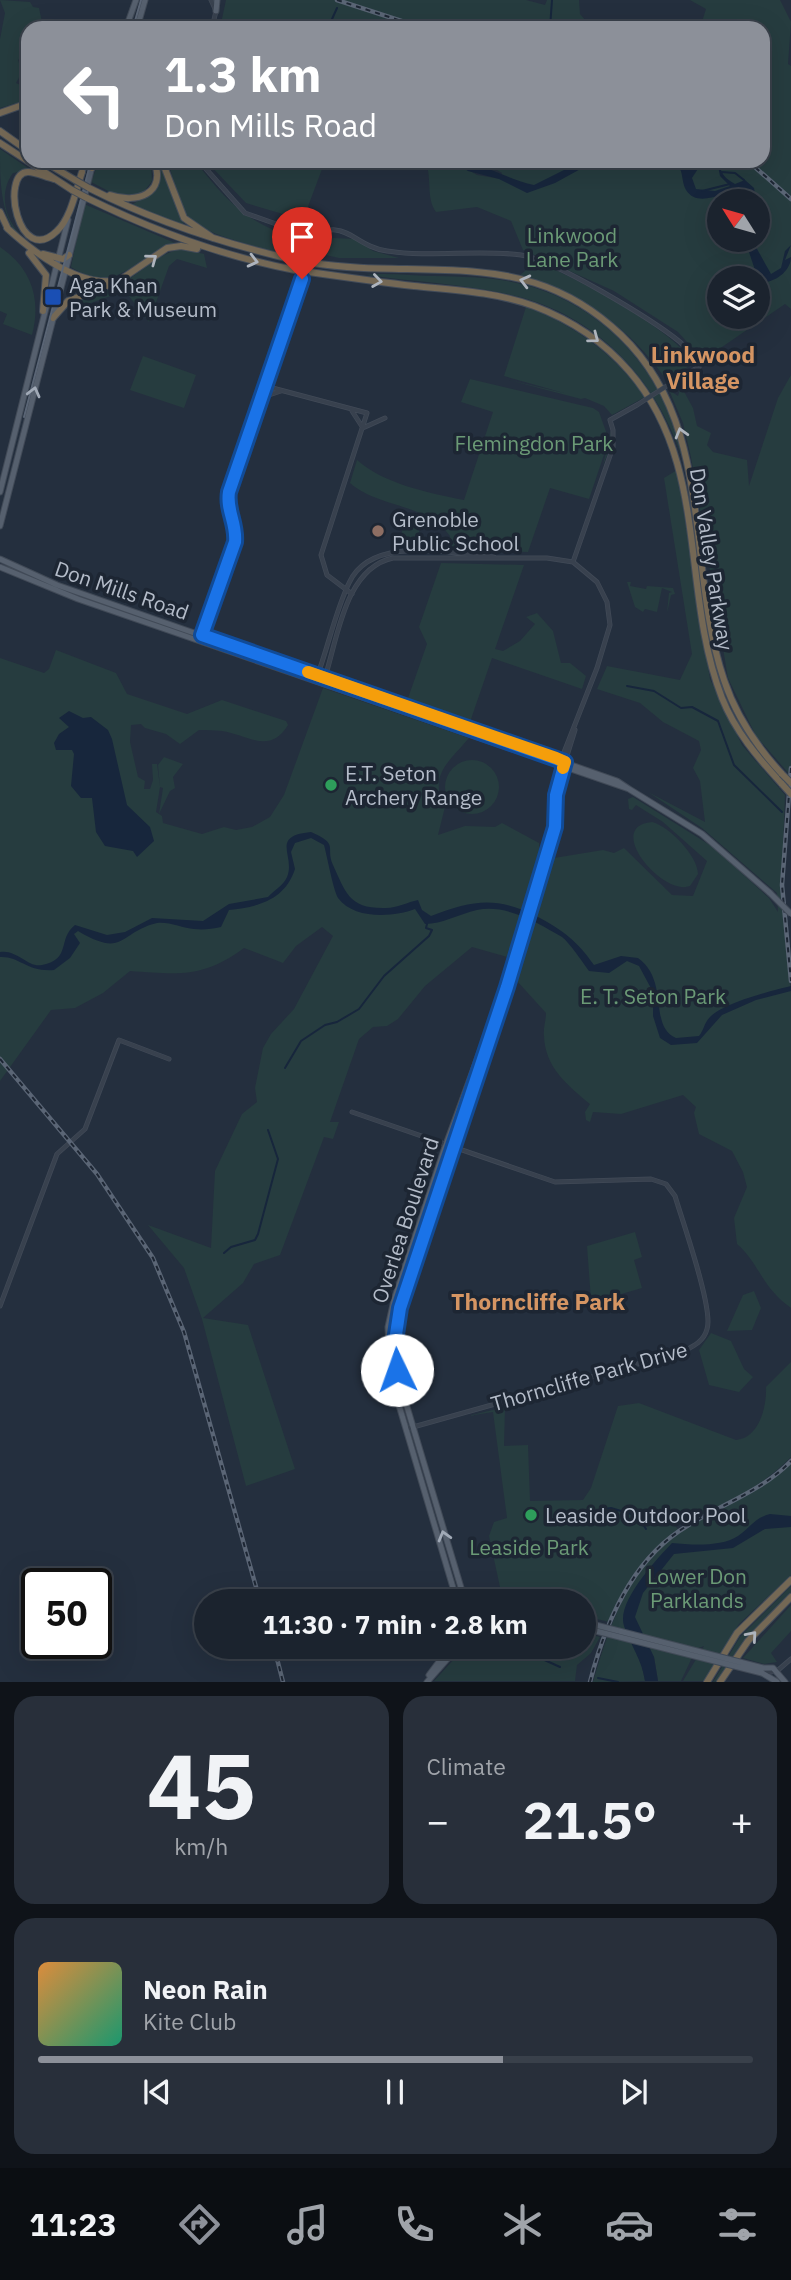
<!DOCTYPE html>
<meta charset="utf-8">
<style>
body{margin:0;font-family:"IBM Plex Sans",sans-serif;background:#282f3a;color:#f1f3f6;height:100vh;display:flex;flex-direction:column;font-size:26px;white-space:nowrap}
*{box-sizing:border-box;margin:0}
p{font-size:23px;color:#a0a4aa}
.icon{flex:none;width:38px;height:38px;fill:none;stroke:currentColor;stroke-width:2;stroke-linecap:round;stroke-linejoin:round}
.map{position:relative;height:1682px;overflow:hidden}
.sheet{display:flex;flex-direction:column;gap:14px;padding:14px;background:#0f1319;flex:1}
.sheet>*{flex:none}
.banner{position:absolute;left:21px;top:21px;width:749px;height:147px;border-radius:21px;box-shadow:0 7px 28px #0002,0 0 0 2px #39404a;background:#8c9099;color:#fff;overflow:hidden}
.needle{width:46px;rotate:307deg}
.tools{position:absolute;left:707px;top:189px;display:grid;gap:14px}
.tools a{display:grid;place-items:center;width:63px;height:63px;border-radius:50%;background:#1b232e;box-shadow:0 7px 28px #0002,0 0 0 2px #39404a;font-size:35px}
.speed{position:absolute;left:21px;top:1568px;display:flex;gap:14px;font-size:35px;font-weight:700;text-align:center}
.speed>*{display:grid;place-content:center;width:91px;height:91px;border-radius:50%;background:#1b232e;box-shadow:0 7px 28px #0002,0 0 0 2px #39404a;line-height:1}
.speed .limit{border:4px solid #111;border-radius:10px;background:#fff;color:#111}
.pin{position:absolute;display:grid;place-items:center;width:60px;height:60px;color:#fff;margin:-72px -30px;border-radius:50% 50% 50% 0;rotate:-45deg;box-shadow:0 0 7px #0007}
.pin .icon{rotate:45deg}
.me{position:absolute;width:77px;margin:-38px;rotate:357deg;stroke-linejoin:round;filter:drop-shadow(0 0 5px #0008)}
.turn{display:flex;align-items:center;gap:24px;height:147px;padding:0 28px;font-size:32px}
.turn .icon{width:91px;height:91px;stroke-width:2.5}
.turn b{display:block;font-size:49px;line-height:60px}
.big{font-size:52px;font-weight:700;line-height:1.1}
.sheet .card{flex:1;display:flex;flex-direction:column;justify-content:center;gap:10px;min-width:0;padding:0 24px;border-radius:21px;background:#282f3a}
.sheet .dial{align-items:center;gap:0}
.dial b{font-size:91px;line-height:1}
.song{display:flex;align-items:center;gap:21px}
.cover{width:84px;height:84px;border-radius:10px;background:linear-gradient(135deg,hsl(30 70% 55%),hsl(160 70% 35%))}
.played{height:7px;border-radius:4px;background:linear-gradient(90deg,#8c9099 65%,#39404a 65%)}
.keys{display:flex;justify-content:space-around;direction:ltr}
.heat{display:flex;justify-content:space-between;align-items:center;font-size:38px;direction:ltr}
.sheet .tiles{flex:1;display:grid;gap:14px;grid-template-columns:1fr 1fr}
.card:last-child{grid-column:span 2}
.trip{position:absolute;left:194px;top:1589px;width:402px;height:70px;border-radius:35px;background:#1b232e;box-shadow:0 7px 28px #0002,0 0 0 2px #39404a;font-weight:700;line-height:70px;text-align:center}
.dock{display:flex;height:112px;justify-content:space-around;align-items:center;background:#0b0e12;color:#a0a4aa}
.dock .icon{width:49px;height:49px}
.dock .on{color:#8c9099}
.dock b{font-size:32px;color:#f1f3f6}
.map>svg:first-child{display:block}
.green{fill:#263c3f;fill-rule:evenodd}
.water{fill:#17263c}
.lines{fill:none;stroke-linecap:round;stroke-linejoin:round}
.stream{stroke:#17263c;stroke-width:2}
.minor-casing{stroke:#414a57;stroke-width:5}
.major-casing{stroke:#414a57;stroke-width:7}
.highway-casing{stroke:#434c59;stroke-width:8}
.minor{stroke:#38414e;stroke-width:3.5}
.major{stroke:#56606e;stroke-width:5}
.highway{stroke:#746855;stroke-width:6}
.tram{stroke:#5a6575;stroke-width:2}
.rail-casing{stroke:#5a6575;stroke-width:4.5}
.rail{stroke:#1d2633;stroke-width:2;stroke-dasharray:5;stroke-linecap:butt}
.minor-bridge-casing{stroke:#414a57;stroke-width:5;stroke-linecap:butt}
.major-bridge-casing{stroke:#414a57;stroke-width:7;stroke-linecap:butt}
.highway-bridge-casing{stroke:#434c59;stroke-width:8;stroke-linecap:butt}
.minor-bridge{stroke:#38414e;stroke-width:3.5}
.major-bridge{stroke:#56606e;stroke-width:5}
.highway-bridge{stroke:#746855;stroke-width:6}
.oneway{stroke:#aeb4bd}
.oneway2{stroke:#a1aab7}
.route-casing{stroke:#114b97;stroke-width:18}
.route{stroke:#1a73e8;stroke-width:12}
.slow{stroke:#f59e0b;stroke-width:12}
.transit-dot{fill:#1a4fb4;stroke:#1d2633;stroke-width:2.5}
.education-dot{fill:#8d6e63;stroke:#1d2633;stroke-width:2.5}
.leisure-dot{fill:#2e9e5b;stroke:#1d2633;stroke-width:2.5}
.labels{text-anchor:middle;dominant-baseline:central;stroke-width:7;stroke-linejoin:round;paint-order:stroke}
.park-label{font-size:21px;fill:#6b9a76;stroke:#1d2633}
.poi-label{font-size:21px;fill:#b4bcc9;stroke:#1d2633;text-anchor:start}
.street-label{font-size:21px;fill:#b4bcc9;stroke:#1d2633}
.neighbourhood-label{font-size:23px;font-weight:bold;fill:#d59563;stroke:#1d2633}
</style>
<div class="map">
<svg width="791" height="1682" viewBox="0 0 791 1682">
<rect width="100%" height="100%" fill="#242f3e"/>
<path class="green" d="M0 0 30 2 33 7 39 8 42 22 28 28V50L18 60 22 72 16 83 28 88 27 100 0 108V39L5 13Z
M226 0H526L545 5 547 0H579L580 14 592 28H220Z
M690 0H780L791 22 788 64 791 66V309L785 304 703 360 678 332 614 291 523 250 511 221 477 207 436 212C426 198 432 179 426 163L453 161 477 175 501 179 502 173 482 161H763V28H700L706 9ZM719 201H758V240H719ZM719 278H758V317H719Z
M0 149 31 170 13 173C0 190 3 216 19 233L17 235C0 210 0 180 0 149Z
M99 161H151L152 181 143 193 122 198 91 182Z
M156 161 164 172 184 225 132 205 155 189Z
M167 161H195C227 202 248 224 299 239L303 244 304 257C279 253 204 236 189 218 176 202 175 179 167 161Z
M325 161 303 220 246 203 207 162Z
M84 204 175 243C133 256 120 297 71 267Z
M333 238 356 239 373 251 399 258H339L317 253 324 242Z
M0 247C33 269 41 301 32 335L3 324 7 314 0 311Z
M182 249 204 254 207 268 177 259 169 266 149 322 125 291 68 311 66 306C82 297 100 294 117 286 140 275 156 253 182 249Z
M527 258C563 270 684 334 694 366L690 365 668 382C632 330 582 292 520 275L534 264Z
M366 275C387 272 413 276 435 276 466 277 496 277 525 285 606 306 667 376 682 457 656 379 597 316 516 296 467 284 416 282 366 275Z
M526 307C575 325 614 354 645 397L612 415 604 406 585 398 581 399 505 379 564 393 504 376Z
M143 356 196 375 184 408 130 390Z
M791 375V776L756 736 728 678 691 457 683 423 669 390 678 396 681 386 693 408 697 426 711 433 707 445 713 452 747 460 749 486 778 398Z
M470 379 593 408 599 412 609 440 611 431 610 448 603 465 609 440 589 499 550 488 528 552 447 549 450 536C427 503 378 508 350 483L357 460C384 484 429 493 464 500L493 412 461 402Z
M677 470 710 679 742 745 785 795 781 896 791 993V1308C761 1287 760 1264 737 1244L734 1218 747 1187 743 1172 732 1151 699 1134 694 1113 696 1107 683 1095 621 1114 593 1112 590 1122 586 1120 585 1112 590 1104C567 1085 545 1067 544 1036 543 1028 546 1021 546 1013L517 981 518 960 472 947 425 986 398 1019 387 1026 373 1027 359 1039 330 1122H339L333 1139 324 1137 280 1255 254 1264 243 1283 203 1318 248 1325 295 1469 246 1486 202 1319 184 1268 148 1225 211 1248 215 1171 242 1114 257 1102 255 1088 263 1048 271 1034 294 1009 333 936 322 927 296 946 283 963 244 948C202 979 178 974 130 971L103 993 75 1008 51 1010 0 1081V658L44 673 49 669 56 650 116 673 127 694 187 714 222 700 286 721 288 725C270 755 248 735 222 731 214 730 206 730 199 730L180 744 166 734 145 728 141 724 131 725 130 742 138 777 145 781 144 789H150L153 780 152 764H157L160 787 158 765 164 757 183 764 173 777 175 788 170 791 159 814 163 788 160 787 156 812 162 816 163 823 202 834 224 827 236 830 252 827 270 817 284 795 323 688 469 738C449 762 428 775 445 807L438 835 465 826 495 827 502 823 539 843 540 860 548 863 554 858 603 850 614 853 624 848 672 895 693 896 707 861 663 822 636 805 632 810 629 809 628 799 633 797 713 847 769 898 778 912 777 893 702 828 648 792 705 822 700 781 693 768 701 750 699 741 663 722 640 703 597 689 607 666 680 680 692 654 664 478Z
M408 514 423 519 414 548 398 543Z
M441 563 524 565 495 649 503 651 520 641 535 624 526 617 537 613 553 631 561 663H570L586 676 582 689 492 658 470 722 407 701 427 644 419 627Z
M627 582H631L630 586 646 589 647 586 673 588 675 594 671 595 667 613 669 593 672 592 662 588 657 612 645 609 643 612 635 607Z
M445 787a27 27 0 1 1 54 0a27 27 0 1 1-54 0Z
M652 822C669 826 698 856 698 874L690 886C663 897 603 826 652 822Z
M635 1232 642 1257 634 1260 642 1288 594 1302 591 1300 587 1246Z
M754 1291 761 1308 752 1330 727 1331 743 1295Z
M711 1333 731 1341 744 1369 753 1377 739 1392 709 1385 699 1350Z
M791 1362V1457C761 1488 715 1512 675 1526L678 1529C645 1553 626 1586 609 1622L585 1616 584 1601H503L489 1536 494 1522 507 1518 493 1412 468 1416 505 1407 504 1446 528 1445 530 1501 583 1500 591 1488 618 1406 639 1403 736 1440C759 1438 767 1407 766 1387Z
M791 1463V1575L739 1624 704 1681H683L704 1646 696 1649 681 1681H658L654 1657 625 1627 640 1657 645 1681 593 1682C609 1628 628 1567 677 1534 714 1508 758 1496 791 1463Z
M791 1586V1593C763 1620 736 1646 718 1681L713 1682 740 1637Z
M791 1605V1631L771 1653 777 1662 764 1664 743 1658Z
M585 1633 600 1637 591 1653 577 1665 575 1681H434L465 1647H584Z"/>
<path class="water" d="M453 161C482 161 507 180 534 185L582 161H595L555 183 527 193 499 179 468 171Z
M694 161H703L692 178 696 189 715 191 730 186 720 176 717 161H720C719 172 725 179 735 184L745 180 754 188 756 201H749V194C732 184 700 212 686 190 682 183 683 175 680 169Z
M745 240H752L771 274 781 268 785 251 791 245 785 260 791 257C791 269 778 281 765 282L755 270Z
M69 711 83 718 91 717 108 730 112 739 127 805 150 827 154 841 137 857 133 851 105 846 96 832 92 798H81L71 786 74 754 72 750H56L54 743 59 734 69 727 59 718Z
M311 832C340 845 325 846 333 865 346 893 349 909 386 908 397 908 408 902 418 900L422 910 431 916C474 900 496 896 538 917 564 931 577 941 594 965L621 956 638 958C670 981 648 1026 676 1038L699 1036C704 1030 704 1023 710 1017 724 1003 770 991 791 986V991L756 1000 722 1015 697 1043 671 1045 660 1038 653 1016V992L639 966 627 961 609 973 589 971C584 964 569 942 562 937 538 923 507 904 477 910 459 914 442 924 425 924L415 909C394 917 354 920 338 898 333 889 327 856 324 845L311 838 295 843 291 852 295 869C285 900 258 907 229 910L221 927C212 929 203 930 194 929 183 928 167 921 157 923 119 932 125 959 78 931L74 934 80 943 70 958 54 970C26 972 20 956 0 957V952C17 949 28 968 42 965 72 959 57 939 75 925L107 935 125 932 152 918 203 921 229 904 268 897C274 890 283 886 287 877 296 856 269 836 311 832Z
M770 1514 791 1516V1527L765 1529 733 1548 674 1554 643 1593 635 1617 654 1657 658 1681H645C642 1660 631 1646 624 1626 616 1602 657 1559 672 1543 692 1545 721 1547 738 1536 750 1528 754 1518 770 1514Z"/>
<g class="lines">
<path class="stream" d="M431 24 438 21 451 26 464 22 470 28
M328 28 337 8
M550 28 552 0
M721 172 735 173 744 180
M702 191 730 184
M627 686 654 691 681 708 692 707 718 721 734 765 782 812
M285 1068 301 1041 325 1025 337 1022 359 1009 384 976 429 936 432 930 426 928 427 924
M224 1253 231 1247 255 1240 258 1234 278 1159 268 1130
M598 1510 611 1508 638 1516 646 1529
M510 1655 529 1653 560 1667
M598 1678 618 1682"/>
<defs>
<path id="minor" d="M211 0 216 11 212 28
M199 161 245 213 307 235 313 249 308 261
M291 230 306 242 308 259
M304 241C346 213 351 246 387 251 431 258 477 249 521 255 553 259 653 320 680 342 688 349 694 358 699 367L676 380
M265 386 367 413 321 555 327 575 352 594
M261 403 269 395 281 391
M352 411 363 428
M365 427 385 418
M573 562 613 447V430L610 420 637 405
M202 636 235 542C237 524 226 510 229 492L302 279
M321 676 326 674C338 635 346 568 393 558H547L573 562 597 582 607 602 610 625 597 668 561 760
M321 676 319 671C329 643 336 610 349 583 371 534 451 554 494 557
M565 762 575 730
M352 1112 555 1182 651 1179 666 1184 675 1196C682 1220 714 1310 707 1329 704 1341 694 1346 684 1351L406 1429
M0 1306 57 1154 85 1129 119 1040 169 1059
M764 1673 777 1671 791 1659"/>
<path id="major" d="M216 11 217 0
M126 28 136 0
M137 28 145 0
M82 173 86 161
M0 492 68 220
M0 526 92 167
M0 559 57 585 617 781 629 789
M0 567 78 599 629 789 702 834 770 893
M551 833V794L560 764
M457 1601 390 1375 388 1327 394 1300 444 1150 499 1000
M465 1601 402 1390C395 1362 395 1337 400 1308L507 987 555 826 556 795 565 762
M763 1668H773L785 1682
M762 1673 777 1682
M429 1675 450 1647
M427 1682 458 1647"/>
<path id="highway" d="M0 113 28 103
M0 131 28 151
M0 143 72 190
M43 161 75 180
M162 161 184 218 213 238
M92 168 97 161
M54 179C45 177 36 172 28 172 0 172 18 269 57 231 71 218 76 190 82 172
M89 188C158 223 227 245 303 262
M110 195C136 204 167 194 154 161
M87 198C154 231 221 256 295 270
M0 212 8 229
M7 228C32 251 76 285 112 281
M29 253 46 275 43 311
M43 254 63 259 69 255
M313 263C386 275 465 261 535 283 567 293 597 312 621 335 716 426 685 565 724 680 736 716 756 746 782 774
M309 272C344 277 379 282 414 286 454 290 496 292 534 306 571 320 603 341 629 371 710 464 680 590 722 698 735 731 758 758 782 784
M53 318 68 301 117 282 167 248 181 246 197 249
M707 1682 737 1633 791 1580
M720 1682 748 1641 791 1597"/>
</defs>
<use href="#minor" class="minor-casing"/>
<use href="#major" class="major-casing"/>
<use href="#highway" class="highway-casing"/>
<use href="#minor" class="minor"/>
<use href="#major" class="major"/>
<use href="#highway" class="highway"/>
<path class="tram" d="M133 28 141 0
M24 417 91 161"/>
<defs>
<path id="rail" d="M337 0 423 28
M748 161 791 199
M791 768 782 885 791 981
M0 1059 97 1174 153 1258 184 1332 260 1601
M274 1647 283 1682
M590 1682C605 1623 633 1558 687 1526 722 1504 762 1491 791 1461"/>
</defs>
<use href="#rail" class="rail-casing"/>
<use href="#rail" class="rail"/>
<defs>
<path id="minor-bridge" d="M637 405 676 380"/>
<path id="major-bridge" d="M770 893 791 914
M584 1622 763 1668
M584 1628 762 1673"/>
<path id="highway-bridge" d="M75 180 89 188
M72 190 87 198
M303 262 313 263
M295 270 309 272
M782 774 791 783
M782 784 791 794"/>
</defs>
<use href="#minor-bridge" class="minor-bridge-casing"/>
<use href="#major-bridge" class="major-bridge-casing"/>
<use href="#highway-bridge" class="highway-bridge-casing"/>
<use href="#minor-bridge" class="minor-bridge"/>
<use href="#major-bridge" class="major-bridge"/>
<use href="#highway-bridge" class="highway-bridge"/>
</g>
<defs><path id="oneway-chevron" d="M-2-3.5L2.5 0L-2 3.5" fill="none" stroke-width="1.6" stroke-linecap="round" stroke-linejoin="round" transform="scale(1.75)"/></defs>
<g class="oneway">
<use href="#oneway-chevron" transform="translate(152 259) rotate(-37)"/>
<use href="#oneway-chevron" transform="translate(253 261) rotate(14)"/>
<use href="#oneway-chevron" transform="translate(377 281) rotate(8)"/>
<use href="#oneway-chevron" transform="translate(525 281) rotate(-166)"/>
<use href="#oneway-chevron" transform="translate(594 338) rotate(37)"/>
<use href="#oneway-chevron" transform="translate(681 433) rotate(-106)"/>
<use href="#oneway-chevron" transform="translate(752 1636) rotate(-49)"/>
</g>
<g class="oneway2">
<use href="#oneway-chevron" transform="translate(34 392) rotate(-76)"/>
<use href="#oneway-chevron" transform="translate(444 1536) rotate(-106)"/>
</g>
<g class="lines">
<defs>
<path id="route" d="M302 279 229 492C226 510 237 524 235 542L202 635 565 762 556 795 555 827 507 987 400 1308 395 1341 397 1370"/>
</defs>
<use href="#route" class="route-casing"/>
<use href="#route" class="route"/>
<path class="slow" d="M308 672 556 758 565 762 563 768"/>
</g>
<rect class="transit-dot" x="44" y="288" width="18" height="18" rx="3.5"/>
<circle class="education-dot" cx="378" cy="531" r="7"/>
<g class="leisure-dot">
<circle cx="331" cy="785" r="7"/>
<circle cx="531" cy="1515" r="7"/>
</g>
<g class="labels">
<g class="park-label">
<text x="572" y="235">Linkwood<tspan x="572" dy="24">Lane Park</tspan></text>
<text x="534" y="443">Flemingdon Park</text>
<text x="653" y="996">E. T. Seton Park</text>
<text x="529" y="1547">Leaside Park</text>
<text x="697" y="1576">Lower Don<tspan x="697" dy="24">Parklands</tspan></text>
</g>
<g class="poi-label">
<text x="69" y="285">Aga Khan<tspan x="69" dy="24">Park &amp; Museum</tspan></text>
<text x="392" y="519">Grenoble<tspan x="392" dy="24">Public School</tspan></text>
<text x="345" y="773">E.T. Seton<tspan x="345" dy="24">Archery Range</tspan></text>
<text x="545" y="1515">Leaside Outdoor Pool</text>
</g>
<g class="street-label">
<text transform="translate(712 559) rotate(81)">Don Valley Parkway</text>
<text transform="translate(122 590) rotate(19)">Don Mills Road</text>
<text transform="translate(405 1220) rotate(-72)">Overlea Boulevard</text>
<text transform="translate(589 1376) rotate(-16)">Thorncliffe Park Drive</text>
</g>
<g class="neighbourhood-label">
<text x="703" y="354">Linkwood<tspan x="703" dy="26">Village</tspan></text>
<text x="538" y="1301">Thorncliffe Park</text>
</g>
</g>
</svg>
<div class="tools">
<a><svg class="needle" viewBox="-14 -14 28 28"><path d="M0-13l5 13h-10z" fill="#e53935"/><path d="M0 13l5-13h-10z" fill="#a0a4aa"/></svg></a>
<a><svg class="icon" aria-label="layers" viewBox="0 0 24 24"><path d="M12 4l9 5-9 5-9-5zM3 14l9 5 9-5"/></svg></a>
</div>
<div class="speed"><div class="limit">50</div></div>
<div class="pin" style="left:302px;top:279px;background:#d93025"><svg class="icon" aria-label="arrive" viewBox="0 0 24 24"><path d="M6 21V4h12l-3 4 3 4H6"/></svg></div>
<svg class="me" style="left:397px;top:1370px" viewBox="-20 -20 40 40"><circle r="19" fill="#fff"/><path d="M0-13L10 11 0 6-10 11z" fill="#1a73e8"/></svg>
<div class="trip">11:30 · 7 min · 2.8 km</div>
<div class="banner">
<div class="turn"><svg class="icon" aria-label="left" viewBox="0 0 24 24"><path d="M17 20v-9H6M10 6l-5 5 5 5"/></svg><div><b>1.3 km</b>Don Mills Road</div></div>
</div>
</div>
<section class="sheet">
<div class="tiles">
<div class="card dial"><b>45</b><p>km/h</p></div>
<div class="card"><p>Climate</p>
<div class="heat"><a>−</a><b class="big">21.5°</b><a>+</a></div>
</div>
<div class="card">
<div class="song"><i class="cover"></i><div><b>Neon Rain</b><p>Kite Club</p></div></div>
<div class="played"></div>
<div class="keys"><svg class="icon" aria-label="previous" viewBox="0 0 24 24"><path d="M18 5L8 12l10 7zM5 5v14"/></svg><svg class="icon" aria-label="pause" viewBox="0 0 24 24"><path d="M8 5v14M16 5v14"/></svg><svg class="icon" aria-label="next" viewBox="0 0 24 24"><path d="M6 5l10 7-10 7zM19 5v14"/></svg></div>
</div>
</div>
</section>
<nav class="dock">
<b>11:23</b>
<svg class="icon on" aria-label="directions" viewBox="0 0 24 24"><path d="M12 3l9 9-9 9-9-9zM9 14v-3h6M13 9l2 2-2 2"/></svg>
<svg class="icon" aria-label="music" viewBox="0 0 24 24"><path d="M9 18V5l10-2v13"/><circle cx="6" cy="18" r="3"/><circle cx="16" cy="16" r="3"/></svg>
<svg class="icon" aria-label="phone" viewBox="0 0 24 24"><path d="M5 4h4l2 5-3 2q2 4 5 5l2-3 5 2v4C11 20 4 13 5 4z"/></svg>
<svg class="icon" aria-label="climate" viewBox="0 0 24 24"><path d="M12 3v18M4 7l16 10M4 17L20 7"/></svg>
<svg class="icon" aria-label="car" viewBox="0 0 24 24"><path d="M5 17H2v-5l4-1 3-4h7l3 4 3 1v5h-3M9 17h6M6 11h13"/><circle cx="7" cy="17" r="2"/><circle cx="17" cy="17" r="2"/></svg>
<svg class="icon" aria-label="filters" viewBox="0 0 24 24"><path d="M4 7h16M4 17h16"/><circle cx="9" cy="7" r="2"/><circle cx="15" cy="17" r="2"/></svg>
</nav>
